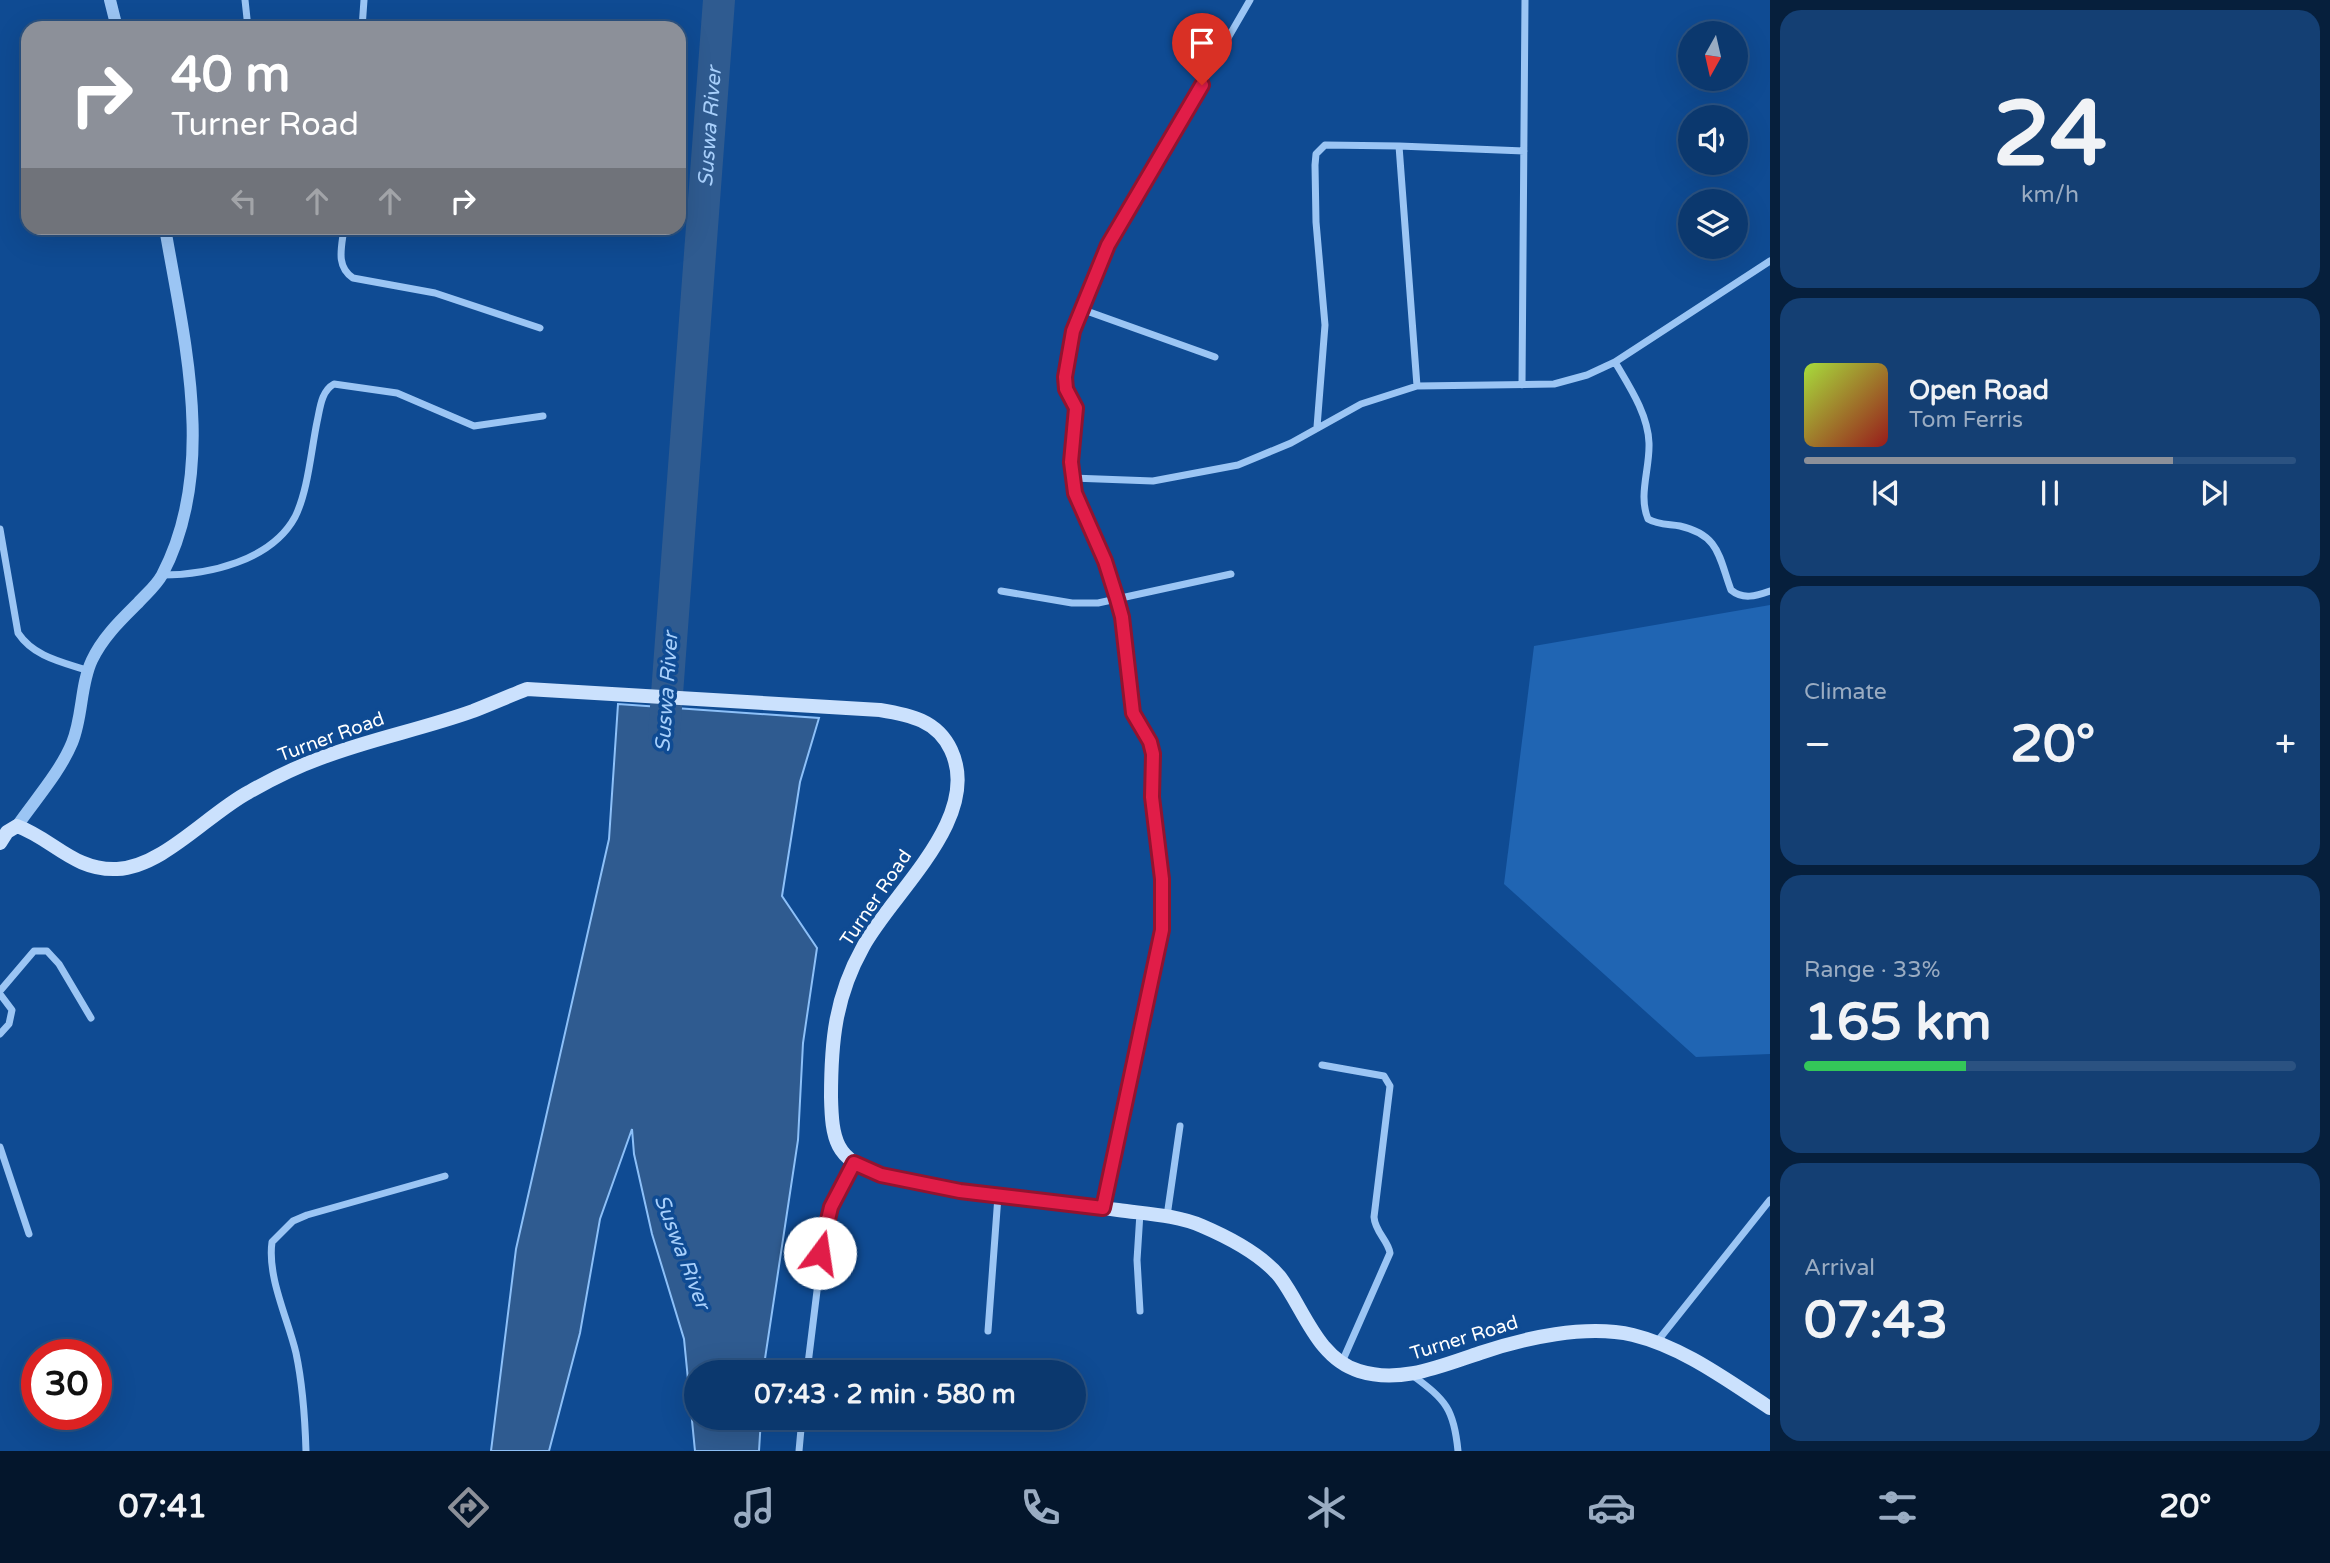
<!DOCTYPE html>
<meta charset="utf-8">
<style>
body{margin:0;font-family:"Varela Round",sans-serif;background:#143f73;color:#f1f3f6;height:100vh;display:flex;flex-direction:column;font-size:26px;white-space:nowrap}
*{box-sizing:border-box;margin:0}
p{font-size:23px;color:#9aacc2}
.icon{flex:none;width:38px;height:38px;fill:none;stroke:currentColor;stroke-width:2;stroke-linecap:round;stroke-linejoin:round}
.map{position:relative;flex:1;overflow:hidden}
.sheet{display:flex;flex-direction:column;gap:10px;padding:10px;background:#061f3c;width:560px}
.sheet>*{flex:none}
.banner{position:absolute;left:21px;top:21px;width:665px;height:214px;border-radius:21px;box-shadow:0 7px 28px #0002,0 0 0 2px #2b5281;background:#8c9099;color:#fff;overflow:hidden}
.needle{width:46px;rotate:188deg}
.tools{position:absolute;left:1678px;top:21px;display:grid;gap:14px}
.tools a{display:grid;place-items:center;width:70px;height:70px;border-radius:50%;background:#0b386e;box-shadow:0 7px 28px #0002,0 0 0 2px #2b5281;font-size:35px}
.speed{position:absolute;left:21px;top:1339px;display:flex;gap:14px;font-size:35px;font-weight:700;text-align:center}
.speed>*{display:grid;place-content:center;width:91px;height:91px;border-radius:50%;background:#0b386e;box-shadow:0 7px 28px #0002,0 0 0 2px #2b5281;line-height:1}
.speed .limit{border:10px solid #d22;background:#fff;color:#111}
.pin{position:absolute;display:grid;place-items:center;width:60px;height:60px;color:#fff;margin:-72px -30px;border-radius:50% 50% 50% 0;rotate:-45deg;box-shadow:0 0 7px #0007}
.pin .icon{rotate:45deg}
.me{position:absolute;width:77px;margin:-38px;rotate:14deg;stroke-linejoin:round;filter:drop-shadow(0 0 5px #0008)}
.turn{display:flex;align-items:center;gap:24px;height:147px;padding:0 35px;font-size:32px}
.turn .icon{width:91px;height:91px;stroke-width:2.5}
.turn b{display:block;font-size:49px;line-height:60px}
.lanes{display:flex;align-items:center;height:66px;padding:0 35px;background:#0003;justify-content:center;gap:35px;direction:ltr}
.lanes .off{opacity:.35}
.big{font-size:52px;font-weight:700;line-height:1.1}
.sheet .card{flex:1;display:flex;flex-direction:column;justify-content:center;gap:10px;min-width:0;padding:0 24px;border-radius:21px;background:#143f73}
.sheet .dial{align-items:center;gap:0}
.dial b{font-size:91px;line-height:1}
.song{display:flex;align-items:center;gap:21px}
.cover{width:84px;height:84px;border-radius:10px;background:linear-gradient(135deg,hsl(80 70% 55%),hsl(0 70% 35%))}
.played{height:7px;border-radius:4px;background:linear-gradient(90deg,#8c9099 75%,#2b5281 75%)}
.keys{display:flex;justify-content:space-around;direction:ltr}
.heat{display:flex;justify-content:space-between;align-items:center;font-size:38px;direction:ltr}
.charge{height:10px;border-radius:5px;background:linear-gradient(90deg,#34c759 33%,#2b5281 0)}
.trip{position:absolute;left:684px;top:1360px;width:402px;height:70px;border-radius:35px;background:#0b386e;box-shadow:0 7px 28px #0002,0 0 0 2px #2b5281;font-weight:700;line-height:70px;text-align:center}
.dock{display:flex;height:112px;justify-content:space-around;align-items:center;background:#04162c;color:#9aacc2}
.dock .icon{width:49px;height:49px}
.dock .active{color:#8c9099}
.dock b{font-size:32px;color:#f1f3f6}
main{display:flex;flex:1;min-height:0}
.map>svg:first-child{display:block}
.green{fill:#2065b3}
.water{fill:#2f5b90;stroke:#8dc0f8;stroke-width:2}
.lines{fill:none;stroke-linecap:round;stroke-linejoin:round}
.river{stroke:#2f5b90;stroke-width:32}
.minor{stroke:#9bc5f4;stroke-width:7}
.tertiary{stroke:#9bc5f4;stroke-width:12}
.secondary{stroke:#cbe1fd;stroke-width:14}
.route-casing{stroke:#92132f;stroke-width:18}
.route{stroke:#e11d48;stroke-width:12}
.labels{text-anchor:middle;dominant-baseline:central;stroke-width:7;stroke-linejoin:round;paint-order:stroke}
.street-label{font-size:19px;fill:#fff;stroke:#0f4b93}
.water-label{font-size:21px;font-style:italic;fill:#a7cffb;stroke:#0f4b93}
</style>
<main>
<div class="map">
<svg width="1770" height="1451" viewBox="0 0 1770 1451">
<rect width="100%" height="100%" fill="#0f4b93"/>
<path class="green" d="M1770 605V1054L1696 1057 1504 884 1534 646Z"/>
<path class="water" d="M618 704 819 718 800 782 782 896 817 948 803 1043 798 1140 763 1372H696V1418H761L759 1451H695L684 1339 652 1234 634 1154 632 1129 600 1219 580 1333 549 1451H491L516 1249 609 839Z"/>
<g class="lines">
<path class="river" id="s1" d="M664 734 719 0"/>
<path class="minor" d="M245 0 248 28
M362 28 364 0
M1399 146 1524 151
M344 228C342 246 335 266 353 278L435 293 540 328
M1081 309 1215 357
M1615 362C1629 386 1648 414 1649 443 1650 469 1638 495 1648 519 1658 525 1669 524 1680 526 1720 535 1719 558 1731 590 1743 600 1756 596 1770 591
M1522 385 1525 0
M1317 427 1325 325 1316 222 1315 165 1316 154 1325 145 1399 146 1417 386
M1072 478 1076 408 1066 389 1065 377 1073 331 1081 309 1108 245 1250 0
M0 529 18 633C34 657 62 662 89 671
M162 575C208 575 271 561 295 517 308 491 311 451 317 422 320 409 321 391 334 384L397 393 474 426 543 416
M1001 591 1072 603H1098L1231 574
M0 991 34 951H47L59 964 91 1018
M0 994 12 1010 9 1024 0 1034
M1322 1065 1384 1076 1390 1086 1374 1217C1375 1232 1388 1240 1390 1253L1342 1362
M0 1147 29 1234
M1103 1208 1162 930V879L1152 797 1153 754 1150 742 1133 713 1122 617 1117 599 1105 561 1079 504 1072 478 1153 481 1238 465 1291 443 1361 404 1417 386 1554 384 1587 375 1615 362 1770 261
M1140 1213 1137 1260 1140 1311
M1167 1216 1180 1126
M988 1331 998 1196
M1656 1343 1770 1200
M807 1372 824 1234 831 1207 854 1163
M1412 1375C1446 1400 1454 1409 1458 1451
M306 1451C305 1418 303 1386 296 1353 288 1319 267 1277 272 1242L293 1221 307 1215 445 1176
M799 1451 802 1418"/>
<path class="tertiary" d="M110 0 117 28
M17 826C35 800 60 772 72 743 83 717 80 685 92 660 103 637 120 621 138 603 146 594 156 586 162 575 218 469 184 339 165 228"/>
<path class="secondary" d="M0 843 7 832 17 826C53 839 74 871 117 869 163 867 209 813 249 792 272 779 296 767 321 758 370 739 423 729 473 711 491 704 509 696 527 689L880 710C910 715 937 720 951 750 983 818 892 893 863 947 835 997 831 1042 831 1097 832 1139 835 1160 879 1174 897 1180 915 1182 933 1186 994 1197 1057 1201 1118 1210 1147 1214 1176 1215 1202 1226 1230 1238 1261 1254 1280 1277 1304 1309 1317 1358 1359 1371 1400 1384 1441 1366 1480 1353 1524 1338 1586 1324 1633 1335 1683 1347 1728 1381 1770 1408"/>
</g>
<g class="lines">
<defs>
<path id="route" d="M820 1253 831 1207 854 1163 881 1175 960 1191 1103 1208 1162 930V879L1152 797 1153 754 1150 742 1133 713 1122 617 1117 599 1105 561 1075 493 1071 462 1076 408 1066 389 1065 377 1073 331 1108 245 1202 85"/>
</defs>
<use href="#route" class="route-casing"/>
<use href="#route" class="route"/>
</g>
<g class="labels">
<g class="street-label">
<text transform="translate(331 737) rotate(-20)">Turner Road</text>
<text transform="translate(876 898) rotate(-56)">Turner Road</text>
<text transform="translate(1464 1338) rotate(-17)">Turner Road</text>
</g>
<g class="water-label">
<text stroke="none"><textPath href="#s1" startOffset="609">Suswa River</textPath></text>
<text transform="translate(667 692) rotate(-86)">Suswa River</text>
<text transform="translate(682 1252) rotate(69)">Suswa River</text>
</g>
</g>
</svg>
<div class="tools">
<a><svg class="needle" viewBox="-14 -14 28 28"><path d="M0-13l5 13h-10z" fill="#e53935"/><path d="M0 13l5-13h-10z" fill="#9aacc2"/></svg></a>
<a><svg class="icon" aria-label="sound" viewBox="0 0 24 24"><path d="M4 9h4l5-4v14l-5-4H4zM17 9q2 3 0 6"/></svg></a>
<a><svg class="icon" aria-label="layers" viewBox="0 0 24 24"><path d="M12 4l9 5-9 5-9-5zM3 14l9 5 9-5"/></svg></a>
</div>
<div class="speed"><div class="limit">30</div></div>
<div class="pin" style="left:1202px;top:85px;background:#d93025"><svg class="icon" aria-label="arrive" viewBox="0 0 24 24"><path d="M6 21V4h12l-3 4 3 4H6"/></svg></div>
<svg class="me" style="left:820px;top:1253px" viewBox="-20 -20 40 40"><circle r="19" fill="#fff"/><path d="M0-13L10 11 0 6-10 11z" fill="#e11d48"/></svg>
<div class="trip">07:43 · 2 min · 580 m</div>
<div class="banner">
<div class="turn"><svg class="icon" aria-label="right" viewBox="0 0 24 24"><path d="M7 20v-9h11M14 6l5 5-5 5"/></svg><div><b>40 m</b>Turner Road</div></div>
<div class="lanes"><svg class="icon off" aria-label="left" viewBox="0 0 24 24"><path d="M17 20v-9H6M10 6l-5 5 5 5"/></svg><svg class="icon off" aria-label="ahead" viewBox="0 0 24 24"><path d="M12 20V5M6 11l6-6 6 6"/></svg><svg class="icon off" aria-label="ahead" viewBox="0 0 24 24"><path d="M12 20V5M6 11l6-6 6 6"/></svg><svg class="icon" aria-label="right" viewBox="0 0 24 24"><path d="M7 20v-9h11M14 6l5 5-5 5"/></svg></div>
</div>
</div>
<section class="sheet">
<div class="card dial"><b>24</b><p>km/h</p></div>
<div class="card">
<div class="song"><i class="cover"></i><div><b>Open Road</b><p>Tom Ferris</p></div></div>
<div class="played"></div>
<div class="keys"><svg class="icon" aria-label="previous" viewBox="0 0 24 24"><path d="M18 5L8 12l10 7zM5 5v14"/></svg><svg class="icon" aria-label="pause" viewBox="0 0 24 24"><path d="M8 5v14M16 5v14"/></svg><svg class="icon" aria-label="next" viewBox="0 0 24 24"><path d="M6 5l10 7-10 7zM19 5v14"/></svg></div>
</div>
<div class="card"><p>Climate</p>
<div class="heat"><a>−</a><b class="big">20°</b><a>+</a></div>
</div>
<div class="card"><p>Range · 33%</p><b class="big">165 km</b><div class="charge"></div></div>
<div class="card"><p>Arrival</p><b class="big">07:43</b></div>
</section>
</main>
<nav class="dock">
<b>07:41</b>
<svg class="icon active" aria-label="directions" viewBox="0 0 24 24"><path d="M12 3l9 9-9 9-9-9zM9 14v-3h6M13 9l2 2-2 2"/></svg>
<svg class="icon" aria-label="music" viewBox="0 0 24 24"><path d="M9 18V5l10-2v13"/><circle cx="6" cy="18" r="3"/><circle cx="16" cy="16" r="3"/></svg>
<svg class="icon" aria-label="phone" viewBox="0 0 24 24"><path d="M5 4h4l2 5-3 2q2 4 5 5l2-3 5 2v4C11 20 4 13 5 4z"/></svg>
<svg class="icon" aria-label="climate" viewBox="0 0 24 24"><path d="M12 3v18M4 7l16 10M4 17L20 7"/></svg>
<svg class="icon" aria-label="car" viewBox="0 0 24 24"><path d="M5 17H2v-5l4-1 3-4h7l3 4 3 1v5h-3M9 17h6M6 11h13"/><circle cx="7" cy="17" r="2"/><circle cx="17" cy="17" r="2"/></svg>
<svg class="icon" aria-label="filters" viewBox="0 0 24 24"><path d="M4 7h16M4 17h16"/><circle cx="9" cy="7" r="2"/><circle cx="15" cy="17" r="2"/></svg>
<b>20°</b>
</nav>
